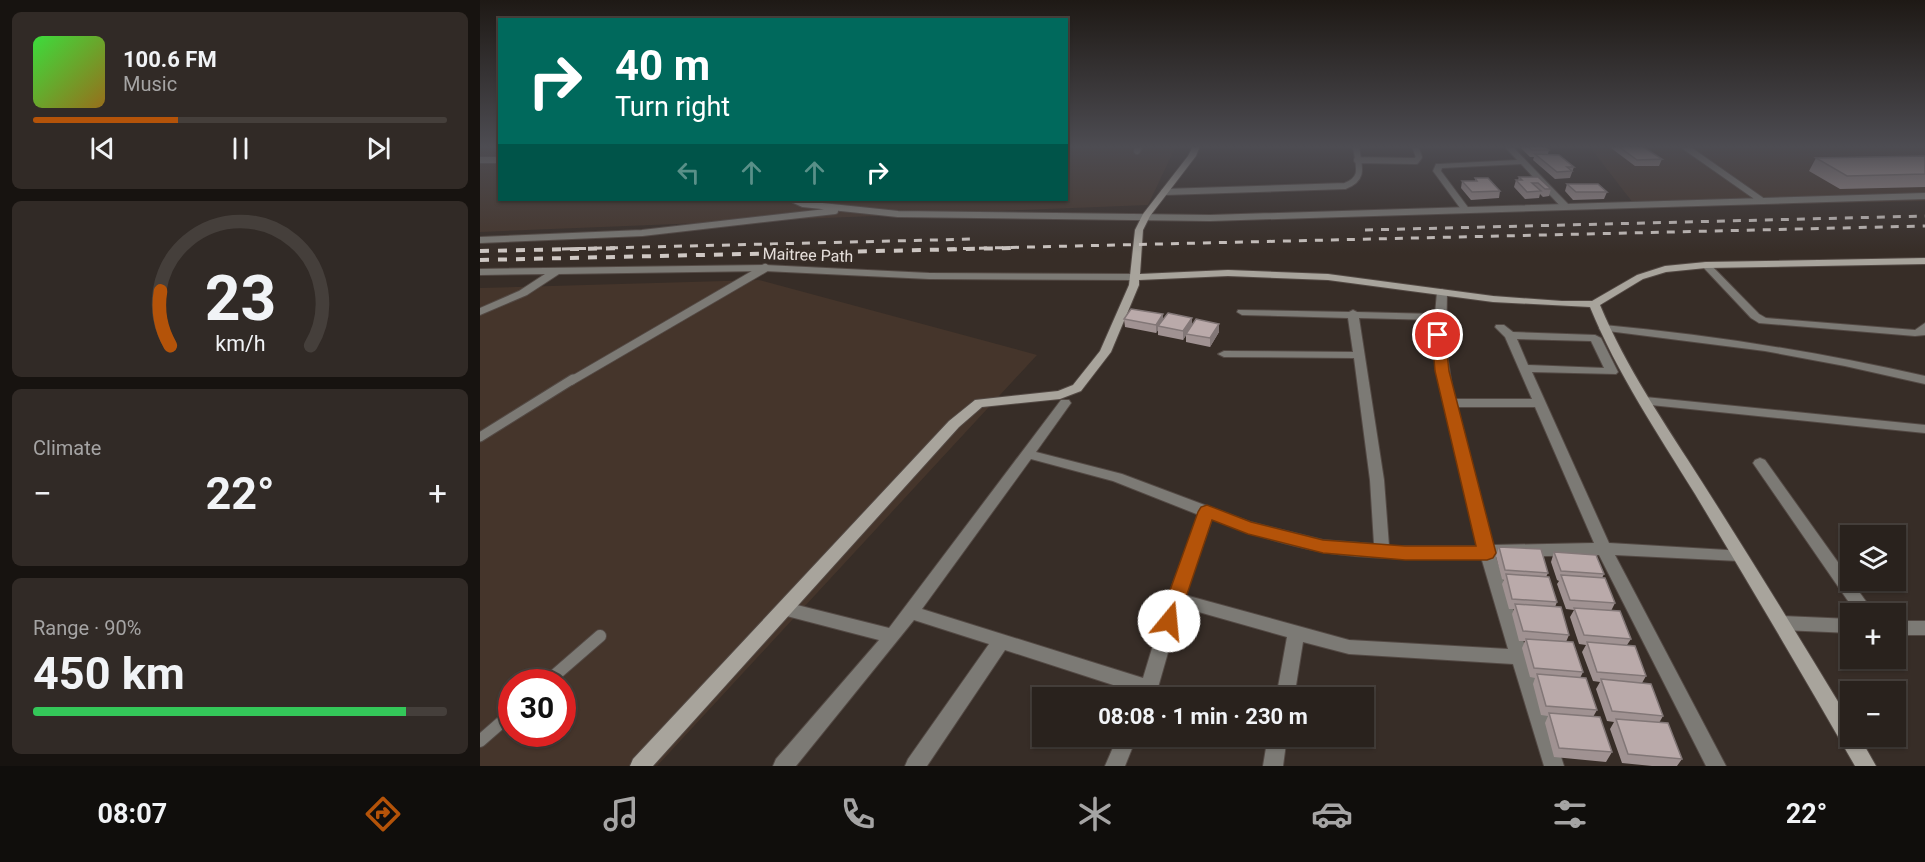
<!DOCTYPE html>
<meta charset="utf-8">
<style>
body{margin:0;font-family:Roboto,sans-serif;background:#312a26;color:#f1f3f6;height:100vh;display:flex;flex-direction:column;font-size:22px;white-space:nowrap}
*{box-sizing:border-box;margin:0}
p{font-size:20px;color:#a5a4a4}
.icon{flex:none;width:33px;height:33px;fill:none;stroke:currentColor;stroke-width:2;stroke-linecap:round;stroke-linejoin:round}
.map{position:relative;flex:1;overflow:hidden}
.side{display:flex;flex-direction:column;gap:12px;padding:12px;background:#171310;width:480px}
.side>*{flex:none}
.hud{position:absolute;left:18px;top:18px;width:570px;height:183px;border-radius:0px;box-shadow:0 2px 4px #0004,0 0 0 2px #453f3b;background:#00695c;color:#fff;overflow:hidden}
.buttons{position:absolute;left:1360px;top:525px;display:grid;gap:12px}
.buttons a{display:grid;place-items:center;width:66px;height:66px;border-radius:0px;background:#29221d;box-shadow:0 2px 4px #0004,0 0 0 2px #453f3b;font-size:30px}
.speed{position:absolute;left:18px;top:669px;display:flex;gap:12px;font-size:30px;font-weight:700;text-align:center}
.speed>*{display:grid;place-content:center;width:78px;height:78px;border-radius:50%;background:#29221d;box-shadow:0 2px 4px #0004,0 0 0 2px #453f3b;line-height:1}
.speed .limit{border:9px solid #d22;background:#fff;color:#111}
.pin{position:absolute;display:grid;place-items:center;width:51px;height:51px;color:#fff;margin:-26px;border:3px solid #fff;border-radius:50%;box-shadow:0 2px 6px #0007}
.me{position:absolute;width:66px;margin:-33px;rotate:17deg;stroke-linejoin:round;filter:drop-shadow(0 0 4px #0008)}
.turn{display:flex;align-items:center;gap:21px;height:126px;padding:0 18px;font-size:27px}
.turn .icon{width:78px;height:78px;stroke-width:2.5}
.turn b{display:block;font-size:42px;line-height:51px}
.lanes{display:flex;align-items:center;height:57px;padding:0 18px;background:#0003;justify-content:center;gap:30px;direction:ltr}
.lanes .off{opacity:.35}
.big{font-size:45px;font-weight:700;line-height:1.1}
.side .tile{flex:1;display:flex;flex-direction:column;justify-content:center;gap:9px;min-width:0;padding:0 21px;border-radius:9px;background:#312a26}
.side .dial{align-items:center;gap:0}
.dial svg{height:156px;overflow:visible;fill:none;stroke:#453f3b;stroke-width:7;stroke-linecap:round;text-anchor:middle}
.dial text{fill:#f1f3f6;stroke:none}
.song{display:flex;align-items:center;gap:18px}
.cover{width:72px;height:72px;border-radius:9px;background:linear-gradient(135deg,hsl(120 70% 55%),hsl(40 70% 35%))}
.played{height:6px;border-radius:3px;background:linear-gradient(90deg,#b45309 35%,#453f3b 35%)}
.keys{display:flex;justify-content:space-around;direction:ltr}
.heat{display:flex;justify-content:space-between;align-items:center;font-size:33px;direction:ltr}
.charge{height:9px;border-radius:4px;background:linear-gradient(90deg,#34c759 90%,#453f3b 0)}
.trip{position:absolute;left:552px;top:687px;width:342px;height:60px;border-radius:0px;background:#29221d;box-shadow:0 2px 4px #0004,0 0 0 2px #453f3b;font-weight:700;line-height:60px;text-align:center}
.tab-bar{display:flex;height:96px;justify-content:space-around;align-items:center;background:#100e0c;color:#a5a4a4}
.tab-bar .icon{width:42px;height:42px}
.tab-bar .selected{color:#b45309}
.tab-bar b{font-size:27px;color:#f1f3f6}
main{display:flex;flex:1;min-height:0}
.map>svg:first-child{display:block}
.built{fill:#45352b;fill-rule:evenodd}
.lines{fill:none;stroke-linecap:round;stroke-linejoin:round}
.lane-far3-casing{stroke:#534944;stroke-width:8}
.lane-far2-casing{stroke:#534944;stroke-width:10}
.lane-far1-casing{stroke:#534944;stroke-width:11}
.lane-casing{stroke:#534944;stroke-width:14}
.street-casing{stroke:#534944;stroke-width:2}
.secondary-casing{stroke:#534944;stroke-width:2}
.lane-far3{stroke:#7c7a75;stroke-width:6}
.lane-far2{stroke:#7c7a75;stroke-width:8}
.lane-far1{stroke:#7c7a75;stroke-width:9}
.lane{stroke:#7c7a75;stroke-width:12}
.street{fill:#7c7a75;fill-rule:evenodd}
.secondary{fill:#a8a49c;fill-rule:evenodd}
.rail-far1{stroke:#cfc8c4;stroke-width:3;stroke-dasharray:8 8;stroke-linecap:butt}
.rail{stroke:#cfc8c4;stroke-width:4;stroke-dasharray:9 9;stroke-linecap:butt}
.wall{fill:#a09292}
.shaded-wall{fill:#827777}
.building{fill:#baaaaa;stroke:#827777;stroke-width:1.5}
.route{fill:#b45309;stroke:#753606;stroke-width:1.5}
.labels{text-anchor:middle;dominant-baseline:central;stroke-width:6;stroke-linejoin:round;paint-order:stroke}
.street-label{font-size:16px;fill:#e6dfdb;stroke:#372d27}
</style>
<main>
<section class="side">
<div class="tile">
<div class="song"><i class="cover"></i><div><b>100.6 FM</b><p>Music</p></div></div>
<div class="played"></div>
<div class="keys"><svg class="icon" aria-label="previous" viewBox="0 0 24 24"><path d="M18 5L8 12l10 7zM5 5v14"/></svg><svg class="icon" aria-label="pause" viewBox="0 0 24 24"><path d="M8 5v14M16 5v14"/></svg><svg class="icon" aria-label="next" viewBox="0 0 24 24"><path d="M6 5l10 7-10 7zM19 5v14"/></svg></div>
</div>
<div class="tile dial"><svg viewBox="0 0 100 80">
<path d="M14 69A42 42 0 1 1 86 69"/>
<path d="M14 69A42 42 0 0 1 9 41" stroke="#b45309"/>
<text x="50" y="56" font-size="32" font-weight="700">23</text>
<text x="50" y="72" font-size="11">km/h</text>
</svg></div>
<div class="tile"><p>Climate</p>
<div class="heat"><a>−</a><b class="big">22°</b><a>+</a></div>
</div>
<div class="tile"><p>Range · 90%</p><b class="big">450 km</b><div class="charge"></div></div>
</section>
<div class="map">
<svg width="1445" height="766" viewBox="0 0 1445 766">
<rect width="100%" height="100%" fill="#372d27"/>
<path class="built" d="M0 146H19L20 200H586L587 146H696L668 205 0 232Z
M1109 146H1445V201L1157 208Z
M279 280 557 355 177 766H0V288ZM32 682H82V734H32Z"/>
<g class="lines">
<defs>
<path id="lane-far3" d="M1204 146 1281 200
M657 151 660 146
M0 160H20
M877 160 936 161 939 157 935 146
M684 192 865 186C886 178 878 165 876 146
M314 200 323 204 418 214 730 218 1445 196
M0 240 162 233 355 211"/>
<path id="lane-far2" d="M91 381 285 268"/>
<path id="lane-far1" d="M0 437 93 379"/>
<path id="lane" d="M67 682 120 636
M0 741 32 713"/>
<path id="street" d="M1024 146H1032L1089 205V209H1083L1041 164 962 168 961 171 990 210 983 212 953 171 956 164H959L1037 160Z
M1226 262 1229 263 1279 314 1286 318 1435 330 1445 323V335L1435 336 1279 323 1271 318 1223 267V263Z
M285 265 449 273 655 274 660 277 655 280 449 279 285 271 79 274 47 295 0 315V308L39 291 65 274 0 275V269Z
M962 289 967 292 966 348 974 399H1052L1025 337 1015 327 1016 325H1024L1033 332 1115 335 1121 338 1138 372 1136 374 1052 372 1129 543 1264 551 1267 555 1264 559 1259 561 1135 555 1246 766H1226L1119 555 1016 557 1084 766H1064L1033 664 869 654 823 642 814 698H796L807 637 701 607 675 698H657L658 693 525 650 447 766H425L428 759 509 644 434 620 316 766H293L296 759 399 640 299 614 297 609 299 604 305 602 409 628 581 400H589L591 403 556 452 642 474 770 522 843 540 894 544 890 480 874 358 744 357 738 354 744 351 873 352 868 318 762 315 757 312 758 310 869 312 873 310 877 312 955 314 957 292ZM879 318 955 320V348L960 388 998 546H909L904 480ZM1037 339 1111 341 1124 368 1048 365ZM976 407H1055L1114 543 1013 545ZM551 459 633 481 719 515 687 599 663 678 442 609ZM732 519C767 533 805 545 843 552 895 561 948 558 1001 557L1028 649 869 640 705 595Z
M1124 325C1232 335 1339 352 1445 376V384L1365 366 1285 351 1120 330 1119 328Z
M1165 397 1445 425V433L1161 404 1159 401Z
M1280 458 1285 460 1395 614H1377L1275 466 1273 463 1275 460Z
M1302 616 1371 619V633L1302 630 1296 628 1294 623 1296 618Z
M1416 621H1445V635H1416Z
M638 736H657L645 766H625Z
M788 736H807L803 766H783Z"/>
<path id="secondary" d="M713 146H720L716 156 670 216 663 230 660 274 748 270 848 274 1013 296 1082 301H1112L1157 275 1185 266 1226 262 1445 258V264L1226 268 1186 272 1163 279 1120 305C1146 368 1186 425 1222 482 1273 562 1322 642 1371 723V736H1379L1396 766H1375C1323 675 1269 584 1215 494 1178 434 1137 373 1110 307L1013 302 848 280 748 276 659 280V285L631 352 601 391 580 399 502 407 479 427 173 766H150L153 759 469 421 495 400 578 391 593 385 620 351 649 285 655 230 663 214 708 156Z"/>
</defs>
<use href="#lane-far3" class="lane-far3-casing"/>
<use href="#lane-far2" class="lane-far2-casing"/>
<use href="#lane-far1" class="lane-far1-casing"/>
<use href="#lane" class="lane-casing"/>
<use href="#street" class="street-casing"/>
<use href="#secondary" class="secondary-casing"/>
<use href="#lane-far3" class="lane-far3"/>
<use href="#lane-far2" class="lane-far2"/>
<use href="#lane-far1" class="lane-far1"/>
<use href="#lane" class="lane"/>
<use href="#street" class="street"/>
<use href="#secondary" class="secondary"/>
<path class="rail-far1" d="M885 230 1445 216
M82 249 495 239
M467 249 1445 226"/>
<path class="rail" d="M0 251 144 248
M0 260 531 248"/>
</g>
<path class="wall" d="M1039 146H1064L1069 150 1068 154 1094 167 1090 178 1075 179 1053 160 1054 157H1050Z
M1131 146H1162L1182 159 1179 166H1155L1131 148Z
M1445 156V187L1360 189 1329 171 1336 158Z
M1039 177H1058L1071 189 1069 196 1063 197 1060 194 1059 198 1045 199 1034 187 1036 180H1038Z
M995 178 1020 191 1019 198 991 200 981 188 982 181H995Z
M1087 184 1127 192 1124 199 1093 200 1085 191Z
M683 314V319L739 332 730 347 706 342V335L703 340 678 335V330L676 333 645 327 644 319Z
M1019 547 1068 573 1066 577 1077 602 1075 607 1089 635 1086 642 1103 672 1100 678 1117 710 1113 717 1132 752 1126 762 1074 757 1065 723 1068 716 1061 715 1053 684 1055 678 1050 677 1042 648 1045 641H1039L1032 614 1034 609H1029L1022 584 1024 580 1022 579 1016 556Z
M1074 552 1124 574 1122 578 1135 603 1131 611 1151 639 1147 645 1166 676 1162 683 1183 716 1179 723 1202 759 1197 766H1172L1142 763 1130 729 1134 722 1127 721 1116 689 1120 682 1113 681 1102 652 1106 645 1099 644 1090 617 1094 610 1086 609 1077 584 1079 581 1077 580 1071 562Z"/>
<path class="shaded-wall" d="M683 314V323L678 326V330L676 333V325Z
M712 318V327L703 340V331Z
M739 324V332L730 347V338Z"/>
<path class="building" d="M1047 146H1064L1069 150H1052Z
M1138 146H1162L1182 159 1157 160Z
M1055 154 1079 155 1094 167H1087L1092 171 1077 172Z
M1445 156V174L1367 176 1336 158Z
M1039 177H1058L1071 189H1065L1058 183H1052L1061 191 1047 192 1036 180H1042Z
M995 178H1008L1020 191 992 192 982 181H997Z
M1087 184H1118L1127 192H1096Z
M651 309 683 314 676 325 644 319Z
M688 313 712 318 703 331 678 326Z
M716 319 739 324 730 338 706 334Z
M1019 547 1061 549 1068 573 1025 570Z
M1074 552 1116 555 1124 574 1081 571Z
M1026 574 1069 577 1077 602 1032 599Z
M1081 575 1125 578 1135 603 1090 600Z
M1035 604 1081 607 1089 635 1043 631Z
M1094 608 1140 611 1151 639 1104 635Z
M1046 639 1093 642 1103 672 1054 668Z
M1107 642 1155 646 1166 676 1117 672Z
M1057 674 1106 678 1117 710 1066 706Z
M1121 679 1171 684 1183 716 1132 711Z
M1069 713 1120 717 1132 752 1079 748Z
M1136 719 1188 723 1202 759 1148 754Z"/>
<linearGradient id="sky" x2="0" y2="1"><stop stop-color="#1e1915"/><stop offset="0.58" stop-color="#4d4c52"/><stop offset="1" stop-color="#4d4c52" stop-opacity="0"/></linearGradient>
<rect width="1445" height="253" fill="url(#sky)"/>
<path class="route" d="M958 331 965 335 969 371 1016 553 1013 558 1007 560H925L843 553 768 534 732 520 698 621 696 627 689 629 682 627 679 621 718 512 721 507 727 505 771 522 843 540 925 546H996L955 371 952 335Z"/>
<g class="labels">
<g class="street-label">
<text transform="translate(328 255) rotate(2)">Maitree Path</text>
</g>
</g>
</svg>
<div class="buttons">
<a><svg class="icon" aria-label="layers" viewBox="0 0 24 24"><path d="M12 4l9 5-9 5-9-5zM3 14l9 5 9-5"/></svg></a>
<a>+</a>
<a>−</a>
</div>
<div class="speed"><div class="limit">30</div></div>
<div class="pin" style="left:958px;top:335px;background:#d93025"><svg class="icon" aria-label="arrive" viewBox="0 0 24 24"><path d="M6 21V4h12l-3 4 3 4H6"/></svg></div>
<svg class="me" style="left:689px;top:621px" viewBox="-20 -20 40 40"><circle r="19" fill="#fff"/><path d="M0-13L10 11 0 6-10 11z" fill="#b45309"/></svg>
<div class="trip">08:08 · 1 min · 230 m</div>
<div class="hud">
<div class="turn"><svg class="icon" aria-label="right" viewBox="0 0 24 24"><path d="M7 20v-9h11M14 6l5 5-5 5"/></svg><div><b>40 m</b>Turn right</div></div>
<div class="lanes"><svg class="icon off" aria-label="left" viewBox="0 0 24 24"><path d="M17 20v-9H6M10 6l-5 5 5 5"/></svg><svg class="icon off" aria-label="ahead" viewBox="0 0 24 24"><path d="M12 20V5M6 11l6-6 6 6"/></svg><svg class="icon off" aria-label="ahead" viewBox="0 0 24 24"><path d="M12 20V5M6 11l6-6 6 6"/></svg><svg class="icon" aria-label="right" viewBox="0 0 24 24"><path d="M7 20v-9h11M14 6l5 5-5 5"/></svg></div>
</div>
</div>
</main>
<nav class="tab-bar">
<b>08:07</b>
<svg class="icon selected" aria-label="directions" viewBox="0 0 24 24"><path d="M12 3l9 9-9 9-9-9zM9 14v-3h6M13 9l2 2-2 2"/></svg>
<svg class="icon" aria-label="music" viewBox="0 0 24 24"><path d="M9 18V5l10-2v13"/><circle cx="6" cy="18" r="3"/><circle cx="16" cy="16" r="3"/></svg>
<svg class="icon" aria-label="phone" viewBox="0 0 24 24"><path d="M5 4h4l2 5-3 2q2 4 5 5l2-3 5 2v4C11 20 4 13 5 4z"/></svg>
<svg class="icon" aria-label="climate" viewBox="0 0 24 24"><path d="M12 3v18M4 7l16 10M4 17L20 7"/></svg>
<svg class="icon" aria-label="car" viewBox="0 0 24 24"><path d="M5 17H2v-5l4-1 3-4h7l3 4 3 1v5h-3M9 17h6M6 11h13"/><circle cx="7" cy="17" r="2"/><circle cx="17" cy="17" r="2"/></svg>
<svg class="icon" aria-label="filters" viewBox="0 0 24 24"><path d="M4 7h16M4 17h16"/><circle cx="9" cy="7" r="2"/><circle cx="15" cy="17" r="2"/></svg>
<b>22°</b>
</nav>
